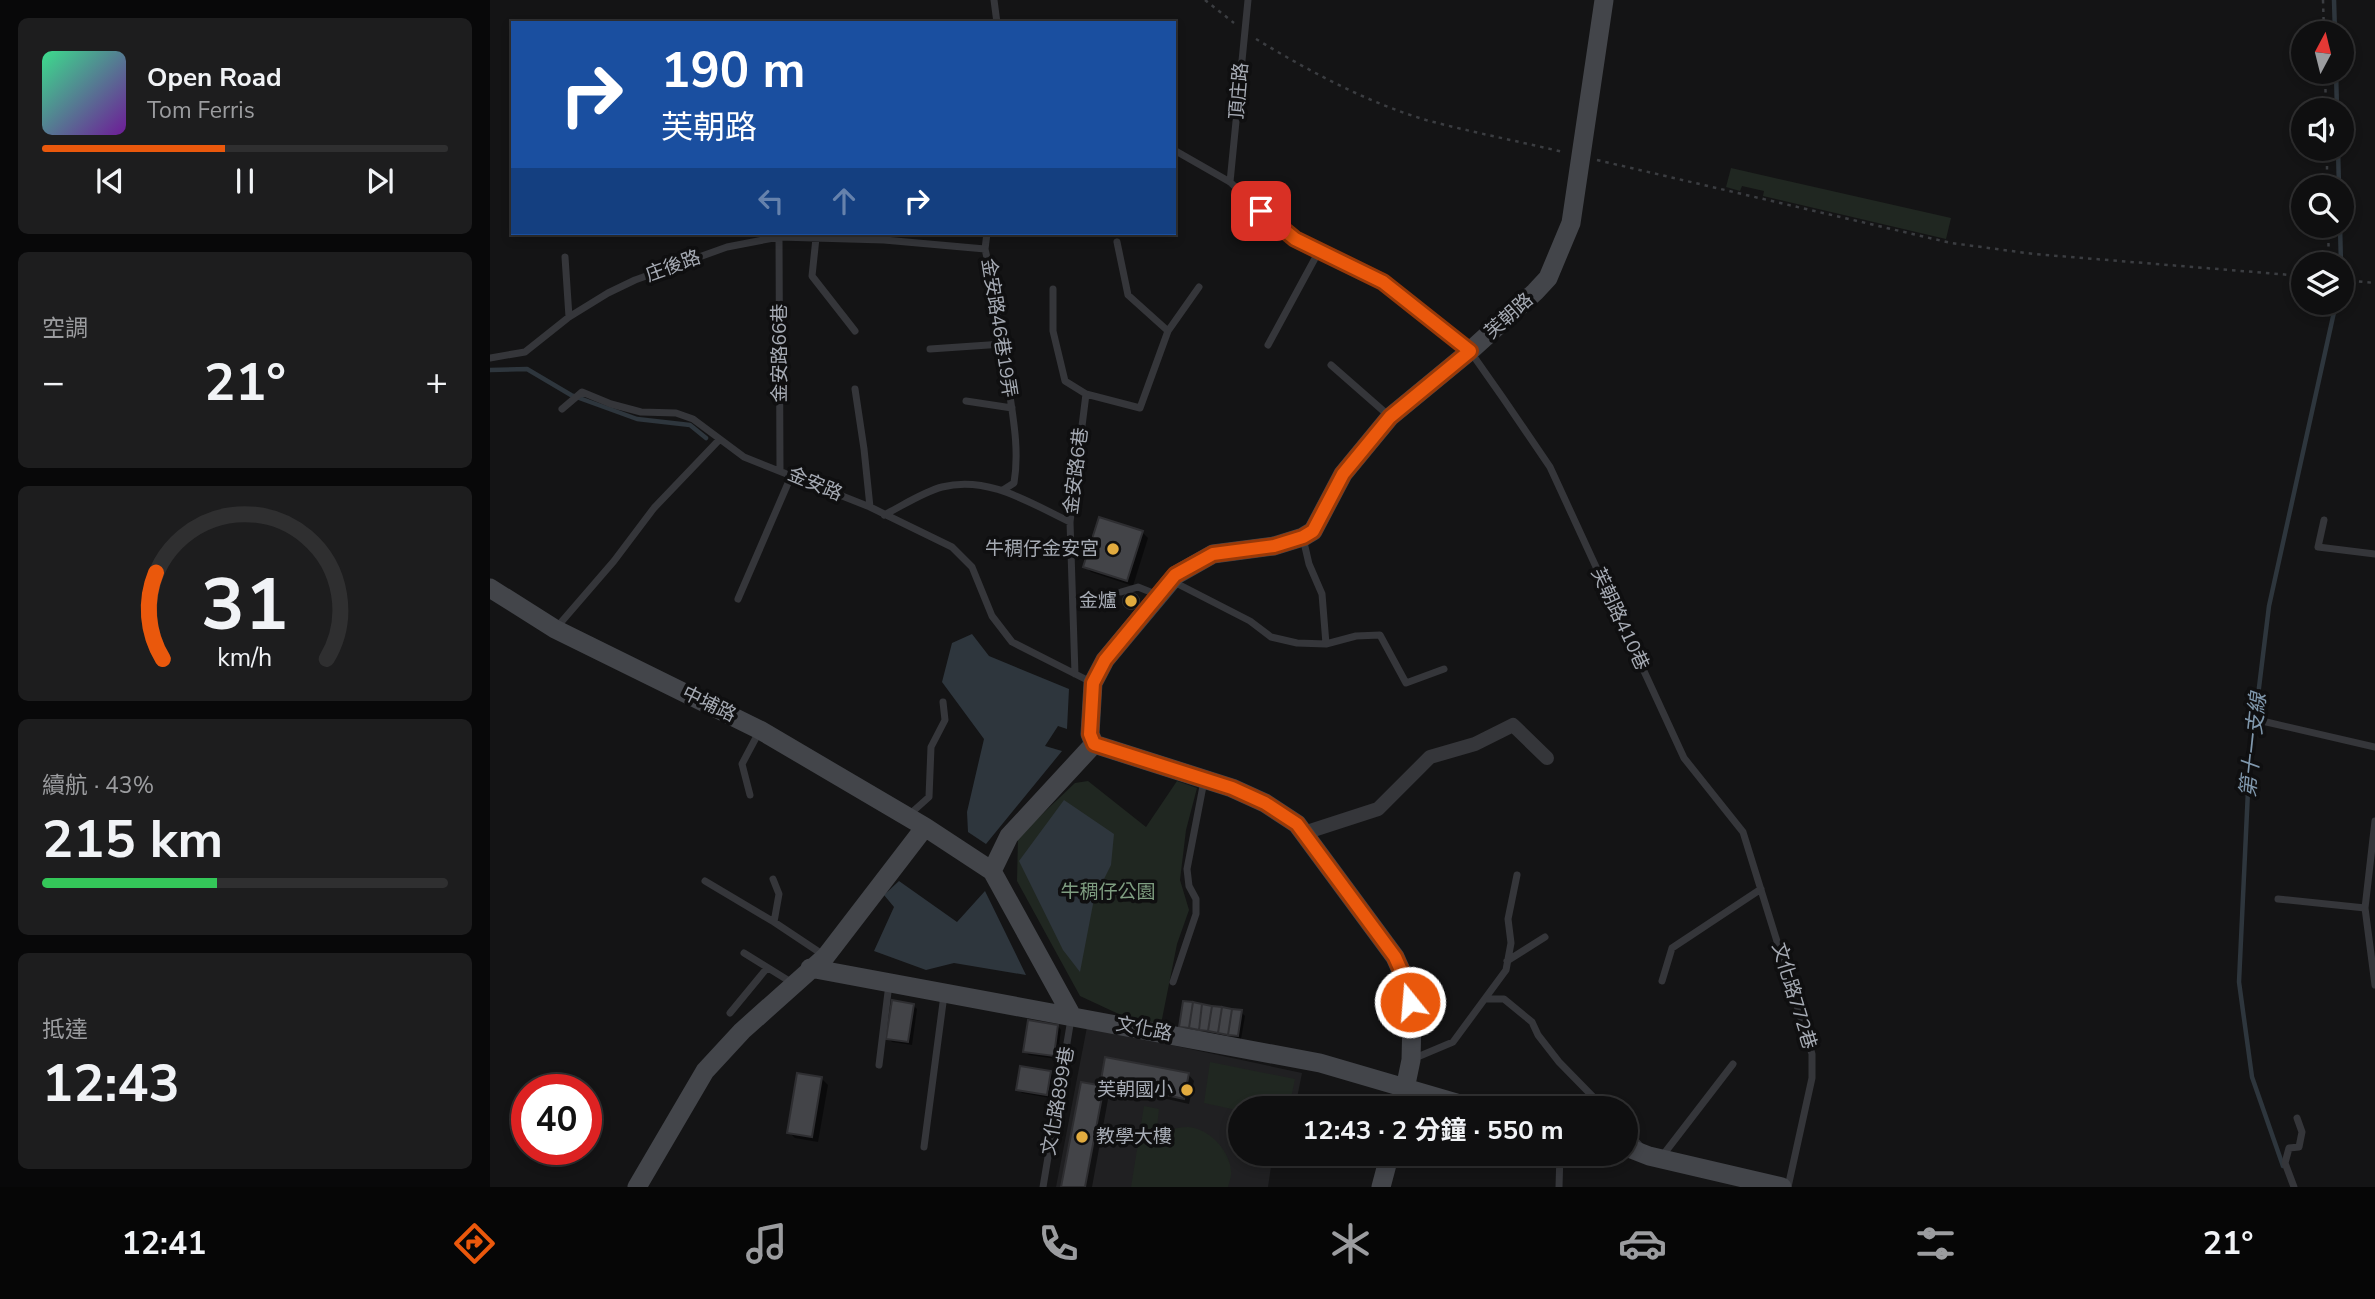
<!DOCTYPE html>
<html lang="zh-TW">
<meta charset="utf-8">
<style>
body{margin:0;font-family:"Nunito Sans","Noto Sans TC",sans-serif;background:#1d1d1e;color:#f1f3f6;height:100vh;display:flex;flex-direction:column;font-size:26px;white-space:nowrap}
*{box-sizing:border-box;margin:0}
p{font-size:23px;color:#9b9c9f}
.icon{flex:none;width:38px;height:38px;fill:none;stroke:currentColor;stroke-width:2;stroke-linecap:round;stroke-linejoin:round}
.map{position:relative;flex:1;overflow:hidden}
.details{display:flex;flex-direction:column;gap:18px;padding:18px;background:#080809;width:490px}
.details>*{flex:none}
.hud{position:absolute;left:21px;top:21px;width:665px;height:214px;border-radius:0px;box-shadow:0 4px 10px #0003,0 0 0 2px #2f2f30;background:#1a4fa0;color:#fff;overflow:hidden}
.needle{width:46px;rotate:7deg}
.tools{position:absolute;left:1801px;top:21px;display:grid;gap:14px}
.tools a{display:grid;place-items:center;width:63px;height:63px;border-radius:50%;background:#0f0f10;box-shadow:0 4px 10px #0003,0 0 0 2px #2f2f30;font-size:35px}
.speed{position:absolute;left:21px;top:1074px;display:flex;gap:14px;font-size:35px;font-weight:700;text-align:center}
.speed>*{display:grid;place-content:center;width:91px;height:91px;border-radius:50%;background:#0f0f10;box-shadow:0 4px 10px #0003,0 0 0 2px #2f2f30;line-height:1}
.speed .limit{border:10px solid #d22;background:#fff;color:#111}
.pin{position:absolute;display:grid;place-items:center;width:60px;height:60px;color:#fff;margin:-30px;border-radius:14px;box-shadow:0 4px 10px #0006}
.me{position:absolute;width:77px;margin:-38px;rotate:343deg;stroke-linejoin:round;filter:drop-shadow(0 0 5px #0008)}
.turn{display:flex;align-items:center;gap:24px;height:147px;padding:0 35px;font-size:32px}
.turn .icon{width:91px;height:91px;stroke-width:2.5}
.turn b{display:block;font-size:49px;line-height:60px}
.lanes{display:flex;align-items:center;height:66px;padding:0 35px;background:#0003;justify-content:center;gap:35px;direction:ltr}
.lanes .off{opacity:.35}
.big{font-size:52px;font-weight:700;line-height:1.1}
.details .tile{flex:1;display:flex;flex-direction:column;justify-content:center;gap:10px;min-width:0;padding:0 24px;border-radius:10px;background:#1d1d1e}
.details .dial{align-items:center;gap:0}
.dial svg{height:182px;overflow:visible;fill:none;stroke:#2f2f30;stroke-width:7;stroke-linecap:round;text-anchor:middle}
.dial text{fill:#f1f3f6;stroke:none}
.song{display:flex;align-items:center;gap:21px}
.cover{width:84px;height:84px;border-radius:10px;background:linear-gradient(135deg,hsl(150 70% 55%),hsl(280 70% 35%))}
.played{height:7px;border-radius:4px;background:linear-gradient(90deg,#ea580c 45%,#2f2f30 45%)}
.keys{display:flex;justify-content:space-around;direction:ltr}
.heat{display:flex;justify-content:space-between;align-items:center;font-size:38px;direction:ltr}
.charge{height:10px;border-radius:5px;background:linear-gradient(90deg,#34c759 43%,#2f2f30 0)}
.trip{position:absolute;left:738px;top:1096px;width:410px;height:70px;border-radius:35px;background:#0f0f10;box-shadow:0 4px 10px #0003,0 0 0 2px #2f2f30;font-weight:700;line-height:70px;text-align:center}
.dock{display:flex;height:112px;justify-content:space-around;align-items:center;background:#060606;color:#9b9c9f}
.dock .icon{width:49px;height:49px}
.dock .on{color:#ea580c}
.dock b{font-size:32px;color:#f1f3f6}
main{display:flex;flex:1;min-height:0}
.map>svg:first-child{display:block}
.built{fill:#202022}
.green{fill:#202721}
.water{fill:#2e363d}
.shadow{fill:#0007}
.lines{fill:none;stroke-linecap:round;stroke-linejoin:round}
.stream{stroke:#2e363d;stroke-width:4.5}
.building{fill:#434448;stroke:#2e2e31;stroke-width:2}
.path{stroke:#3b3d41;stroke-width:2.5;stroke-dasharray:3.5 5;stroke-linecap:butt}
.lane{stroke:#35363a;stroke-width:7}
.street{stroke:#35363a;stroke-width:14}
.secondary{stroke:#43454a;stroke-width:19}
.route-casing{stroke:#983908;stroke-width:18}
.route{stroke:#ea580c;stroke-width:12}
.poi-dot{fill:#e2ab3f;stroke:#0f0f10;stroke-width:2.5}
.labels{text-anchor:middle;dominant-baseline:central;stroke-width:7;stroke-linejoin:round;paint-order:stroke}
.street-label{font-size:19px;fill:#a6abb4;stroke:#0f0f10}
.poi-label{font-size:19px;fill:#a6abb4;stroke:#0f0f10;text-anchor:end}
.park-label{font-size:19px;fill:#7f9e81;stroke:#0f0f10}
.water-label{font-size:21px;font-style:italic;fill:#8098ad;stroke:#0f0f10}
</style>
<main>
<section class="details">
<div class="tile">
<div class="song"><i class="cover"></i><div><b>Open Road</b><p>Tom Ferris</p></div></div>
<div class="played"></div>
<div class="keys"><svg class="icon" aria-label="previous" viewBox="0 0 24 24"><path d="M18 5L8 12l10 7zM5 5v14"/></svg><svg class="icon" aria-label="pause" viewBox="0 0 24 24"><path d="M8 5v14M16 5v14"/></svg><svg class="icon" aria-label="next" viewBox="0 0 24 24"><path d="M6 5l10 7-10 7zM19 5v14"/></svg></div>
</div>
<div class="tile"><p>空調</p>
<div class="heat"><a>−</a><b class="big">21°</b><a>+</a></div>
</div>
<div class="tile dial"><svg viewBox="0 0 100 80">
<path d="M14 69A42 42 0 1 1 86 69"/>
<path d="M14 69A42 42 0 0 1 11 31" stroke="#ea580c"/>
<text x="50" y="56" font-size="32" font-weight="700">31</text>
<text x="50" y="72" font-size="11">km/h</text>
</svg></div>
<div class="tile"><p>續航 · 43%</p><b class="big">215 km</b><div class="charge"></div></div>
<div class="tile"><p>抵達</p><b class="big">12:43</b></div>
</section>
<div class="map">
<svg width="1885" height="1187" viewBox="0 0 1885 1187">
<rect width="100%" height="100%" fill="#141415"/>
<path class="built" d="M597 1027 812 1073 805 1108H751V1153H783L778 1187H566Z"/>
<path class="green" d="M1241 168 1461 218 1456 239 1273 196 1274 191 1252 186 1250 191 1236 187Z
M598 781 656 827 687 781 707 788 696 830 690 880 699 910 687 944 671 1024 633 1016 590 996 527 881 528 837 585 783Z
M720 1062 805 1079 799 1108H751V1111L714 1103Z
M654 1106 669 1109 666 1136C676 1132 686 1127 698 1127 718 1128 740 1150 741 1171 742 1176 739 1182 738 1187H641Z"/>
<path class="water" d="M482 634 499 656 579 689 577 729 568 726 555 746 572 751 496 844 478 832 477 812 494 739 452 682 462 643Z
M574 800 624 834 621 865 604 899 590 972 573 950 529 861Z
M409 881 467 922 495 891 536 975 464 963 436 970 384 951 404 907 394 895Z"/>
<path class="shadow" d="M652 532 658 538 643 586 601 572 595 566Z
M639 595 645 597 649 602 648 608 639 609 635 604V597Z
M423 1005 427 1009 422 1045 402 1042 398 1038Z
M751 1012 755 1016 751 1039 724 1034 722 1032 694 1030 691 1026Z
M568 1026 571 1030 567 1059 539 1055 535 1052Z
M560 1073 564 1076 560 1098 532 1093 528 1089Z
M698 1074 704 1081 699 1104 619 1086 613 1080Z
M332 1079 338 1085 328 1142 305 1138 299 1132Z
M613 1088 619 1094 602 1187H573Z
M929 1153H991L990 1166 935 1162Z"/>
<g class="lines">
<path class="stream" d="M1844 0 1845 33
M1846 72 1847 110
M1848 149 1849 187
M1850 226 1851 264
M0 370 37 369 81 395 147 419 200 425 216 438
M1793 1166 1762 1077 1749 982 1759 769 1779 606 1846 303"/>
</g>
<path class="building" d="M609 517 653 531 637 581 593 567Z
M633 601a8 8 0 1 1 16 0a8 8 0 1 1-16 0Z
M402 1000 424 1004 418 1042 396 1039Z
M693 1001 703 1002 699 1028 689 1027Z
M703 1002 712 1004 709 1030 699 1028Z
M712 1004 722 1006 718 1031 709 1030Z
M722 1006 732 1007 728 1033 718 1031Z
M732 1007 742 1009 738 1035 728 1033Z
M742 1009 752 1010 748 1036 738 1035Z
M538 1020 568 1025 564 1056 533 1052Z
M615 1057 699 1073 694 1099 611 1080Z
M530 1066 561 1071 557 1095 526 1090Z
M307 1073 332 1077 322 1137 297 1133Z
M591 1082 614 1086 595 1187H571Z
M928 1153H985L984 1160 927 1156Z"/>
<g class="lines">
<path class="path" d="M715 0 744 23
M1833 0 1834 33
M766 39C819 71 876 102 936 120 981 132 1027 141 1073 152
M1835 72 1836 110
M1837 149V187
M1107 160 1461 243 1544 254 1813 276
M1838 226 1839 264
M1852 280 1885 283"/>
<path class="lane" d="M504 0 507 23
M684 150 740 182 786 225 805 239 893 282 980 351 1013 398 1060 467 1194 758 1253 832 1322 1054V1078L1298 1187
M740 182 758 0
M289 237 290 469
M326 238 322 276 365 331
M495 249C505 292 511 334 517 376 522 412 530 448 524 483L513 490
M75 257 79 317
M563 289V331L575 381 596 394
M678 331 709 287
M778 345 829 251
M440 349 513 344
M0 358 35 352 79 317 118 293 145 280 237 247 289 237 394 240 495 249 497 233
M841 365 898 415
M365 389 374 449 380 507
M476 401 522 408
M72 409 92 392 121 404 151 412 186 413 203 419 254 457 380 507 462 547 482 567 502 616 522 642 603 683
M394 515C412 506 433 492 452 487 498 475 540 503 580 522
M1834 520 1828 547 1885 554
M813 538 819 564 832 594 836 644
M682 581 760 621 781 637 807 643 836 644 866 636 890 635 916 683 954 669
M631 592 648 587 668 595
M248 599 302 474
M67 627 124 561 164 508 229 440
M585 674 580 522 596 394 650 408 678 331 638 295 627 242
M1772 721 1885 747
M260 795 252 764 269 732
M420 814 439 797 441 747 455 720 453 702
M1885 821 1875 908 1885 985
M283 879 289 894 284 922
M215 881 284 922 335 956
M1788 899 1875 908
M254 953 304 984
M1017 961 1055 937
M1172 981 1182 948 1271 889
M683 982 706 914V899L699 886 697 869 714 781
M996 999H1014L1042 1022 1048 1035 1069 1062 1114 1108
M240 1013 277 968
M925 1058 963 1042 1016 970 1021 943 1018 919 1027 875
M389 1065 399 984
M1136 1130 1152 1148
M434 1147 454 995
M1173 1155 1243 1064
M553 1187 581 1019
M1069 1187 1070 1153
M1804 1187 1795 1163 1799 1148 1809 1147 1812 1132 1807 1118"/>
<path class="street" d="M814 833 888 809 940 757 985 744 1023 725 1057 758"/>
<path class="secondary" d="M0 588 65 629 270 730 435 827 502 871 582 1016
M604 744 600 734 603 683 615 660 686 575 723 554 784 546 813 537 823 531 853 474 900 417 980 351 1045 292 1058 278 1081 223 1114 0
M604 744 742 788 775 803 807 824 905 957 918 986 922 1018 921 1060 911 1108
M502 871 519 836 604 744
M320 968 830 1063 984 1108
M1136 1147 1159 1156 1292 1187
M147 1187 215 1071 252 1031 336 956 435 827
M891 1187 900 1153"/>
</g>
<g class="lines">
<defs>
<path id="route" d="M771 211 805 239 893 282 980 351 900 417 853 474 823 531 813 537 784 546 723 554 685 575 615 660 603 683 600 734 604 744 742 788 775 803 807 824 905 957 918 986 920 1002"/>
</defs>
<use href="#route" class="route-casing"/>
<use href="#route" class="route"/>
</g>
<g class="poi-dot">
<circle cx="623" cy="549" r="7"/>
<circle cx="641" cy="601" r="7"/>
<circle cx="697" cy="1090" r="7"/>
<circle cx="592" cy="1137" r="7"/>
</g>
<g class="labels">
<g class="street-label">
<text transform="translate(749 91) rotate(-85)">頂庄路</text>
<text transform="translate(183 266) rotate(-20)">庄後路</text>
<text transform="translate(1019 316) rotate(-42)">芙朝路</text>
<text transform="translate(509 328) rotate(81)">金安路46巷19弄</text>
<text transform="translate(290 353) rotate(-90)">金安路66巷</text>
<text transform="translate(586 471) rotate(-83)">金安路6巷</text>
<text transform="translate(325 484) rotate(23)">金安路</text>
<text transform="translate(1130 619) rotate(65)">芙朝路410巷</text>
<text transform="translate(219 704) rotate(26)">中埔路</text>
<text transform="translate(1304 996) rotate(73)">文化路772巷</text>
<text transform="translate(654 1029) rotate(11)">文化路</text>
<text transform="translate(568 1101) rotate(-80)">文化路899巷</text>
</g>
<g class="poi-label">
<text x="609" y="549">牛稠仔金安宮</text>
<text x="627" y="601">金爐</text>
<text x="683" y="1090">芙朝國小</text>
<text x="606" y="1137" text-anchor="start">教學大樓</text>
</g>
<g class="park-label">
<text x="618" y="892">牛稠仔公園</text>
</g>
<g class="water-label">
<text transform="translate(1763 745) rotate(-84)">第十一支線</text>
</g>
</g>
</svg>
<div class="tools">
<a><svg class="needle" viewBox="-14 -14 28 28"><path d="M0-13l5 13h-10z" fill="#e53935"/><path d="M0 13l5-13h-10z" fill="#9b9c9f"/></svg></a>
<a><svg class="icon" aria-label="sound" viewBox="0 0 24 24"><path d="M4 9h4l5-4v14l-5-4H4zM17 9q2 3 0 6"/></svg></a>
<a><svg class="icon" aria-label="search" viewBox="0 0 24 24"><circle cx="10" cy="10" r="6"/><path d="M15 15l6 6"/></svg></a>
<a><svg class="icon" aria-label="layers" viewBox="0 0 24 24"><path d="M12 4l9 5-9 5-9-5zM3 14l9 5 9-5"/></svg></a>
</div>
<div class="speed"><div class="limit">40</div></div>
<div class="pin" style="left:771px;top:211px;background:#d93025"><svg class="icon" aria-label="arrive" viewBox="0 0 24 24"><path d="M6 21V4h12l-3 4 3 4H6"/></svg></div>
<svg class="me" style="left:920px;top:1002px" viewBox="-20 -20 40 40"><circle r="17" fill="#ea580c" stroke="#fff" stroke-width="3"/><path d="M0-11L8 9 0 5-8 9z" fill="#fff"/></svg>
<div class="trip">12:43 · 2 分鐘 · 550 m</div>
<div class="hud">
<div class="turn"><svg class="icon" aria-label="right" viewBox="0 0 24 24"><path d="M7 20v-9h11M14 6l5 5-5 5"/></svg><div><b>190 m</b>芙朝路</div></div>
<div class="lanes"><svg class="icon off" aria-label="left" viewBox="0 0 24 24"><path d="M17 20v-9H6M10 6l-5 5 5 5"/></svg><svg class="icon off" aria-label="ahead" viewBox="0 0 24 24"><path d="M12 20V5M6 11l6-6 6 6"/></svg><svg class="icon" aria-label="right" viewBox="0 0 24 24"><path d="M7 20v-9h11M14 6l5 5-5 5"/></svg></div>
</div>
</div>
</main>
<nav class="dock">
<b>12:41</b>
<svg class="icon on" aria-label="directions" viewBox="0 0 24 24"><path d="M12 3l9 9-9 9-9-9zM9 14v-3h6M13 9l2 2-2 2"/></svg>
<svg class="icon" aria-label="music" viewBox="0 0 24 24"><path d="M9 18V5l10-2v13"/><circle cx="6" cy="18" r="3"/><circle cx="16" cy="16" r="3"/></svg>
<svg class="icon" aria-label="phone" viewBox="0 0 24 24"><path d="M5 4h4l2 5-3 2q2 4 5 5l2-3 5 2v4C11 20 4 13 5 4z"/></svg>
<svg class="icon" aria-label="climate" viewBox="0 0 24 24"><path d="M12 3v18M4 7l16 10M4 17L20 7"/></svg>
<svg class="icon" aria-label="car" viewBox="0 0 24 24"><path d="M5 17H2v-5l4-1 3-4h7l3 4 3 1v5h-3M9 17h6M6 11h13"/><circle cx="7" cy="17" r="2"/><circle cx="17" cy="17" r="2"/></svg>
<svg class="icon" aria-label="filters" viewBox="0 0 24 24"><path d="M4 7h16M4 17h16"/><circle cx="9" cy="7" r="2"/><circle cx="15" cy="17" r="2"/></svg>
<b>21°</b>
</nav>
